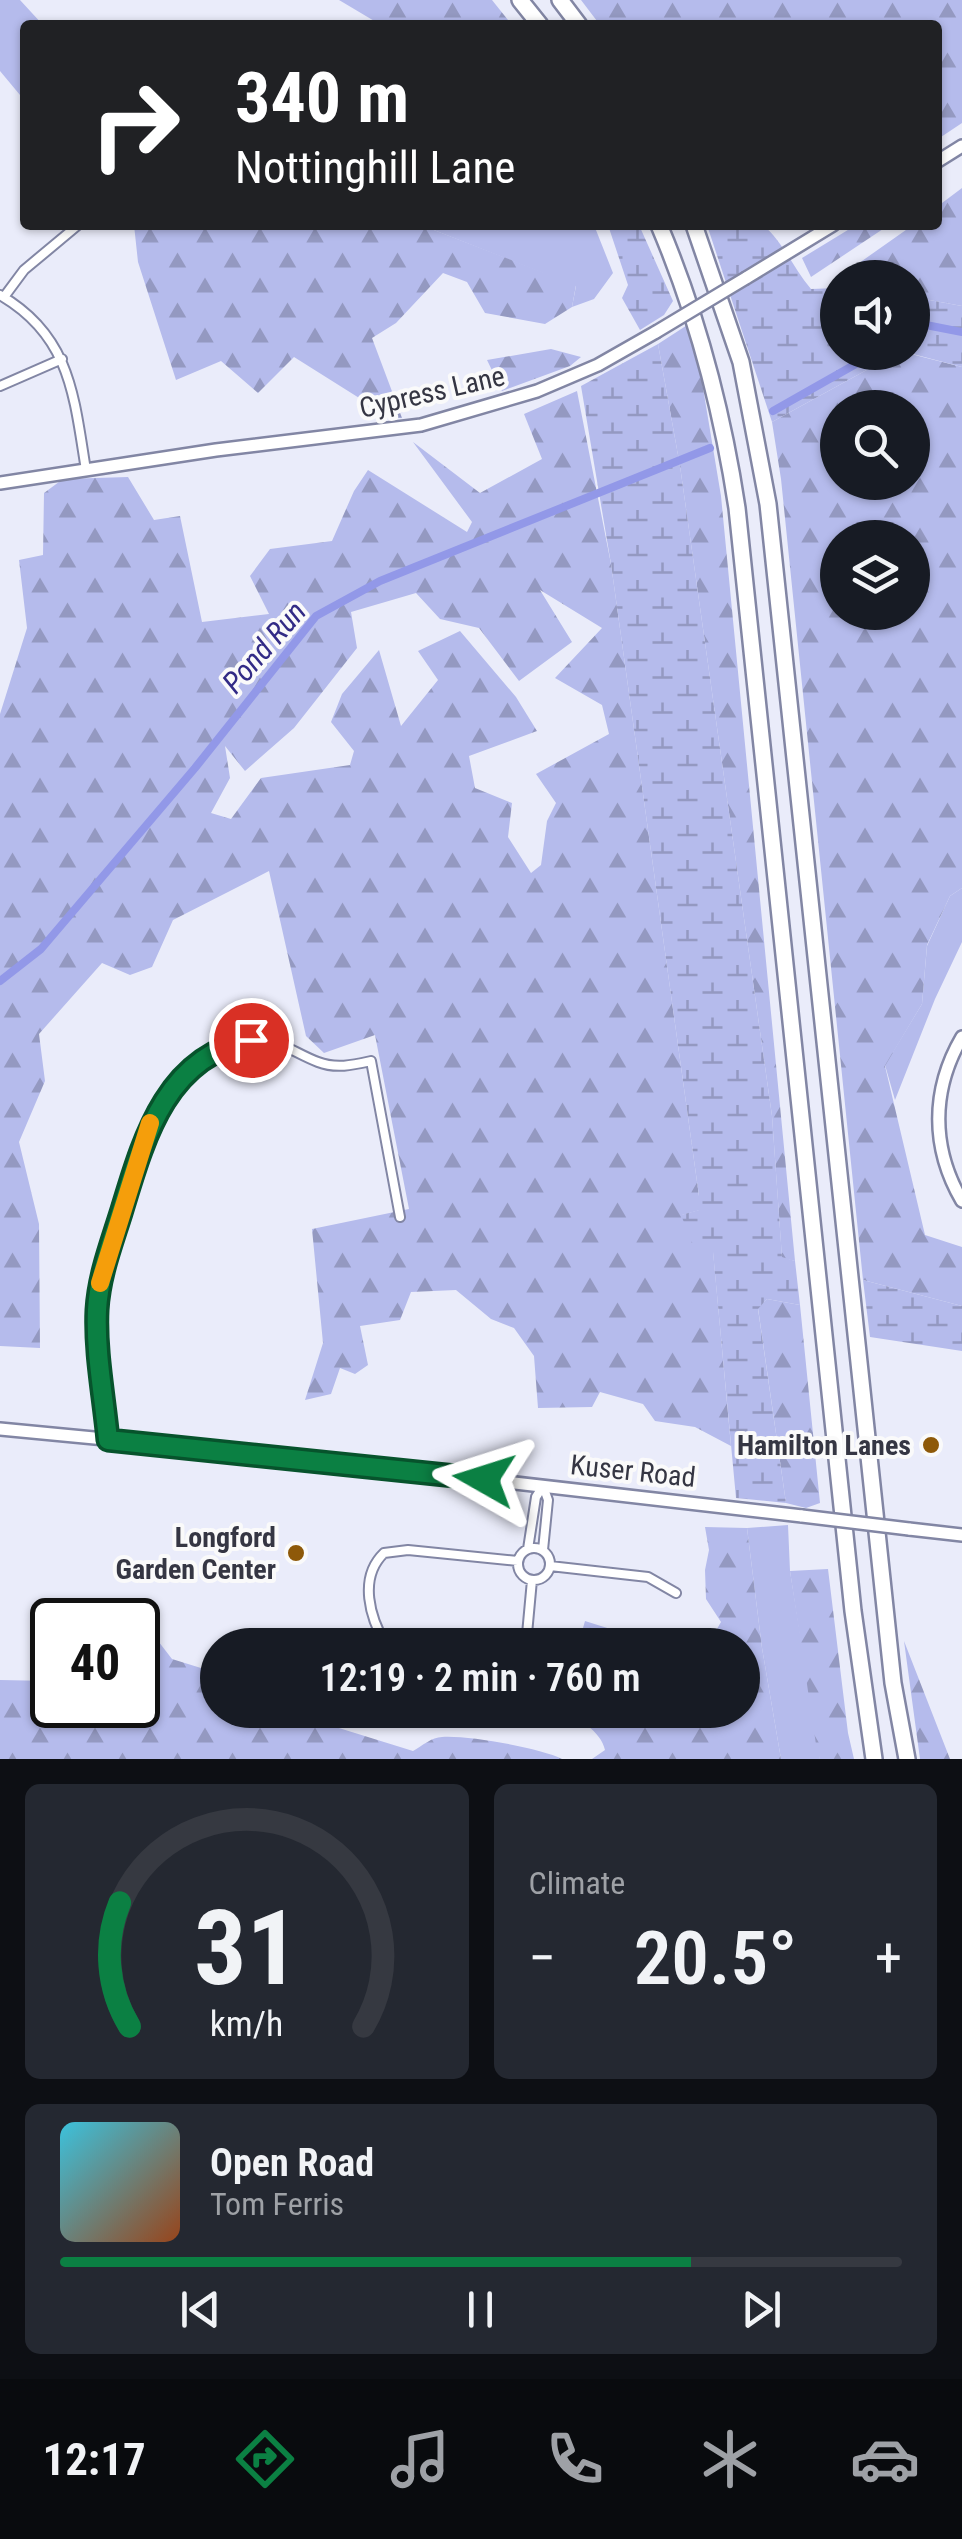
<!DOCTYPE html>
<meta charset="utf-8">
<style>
body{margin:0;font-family:"Roboto Condensed",sans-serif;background:#242831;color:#f1f3f6;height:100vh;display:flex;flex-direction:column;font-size:38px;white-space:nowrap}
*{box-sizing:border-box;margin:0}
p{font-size:32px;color:#9ea1a6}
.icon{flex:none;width:55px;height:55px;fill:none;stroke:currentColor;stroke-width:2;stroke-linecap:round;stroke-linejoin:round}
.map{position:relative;height:1759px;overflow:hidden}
.side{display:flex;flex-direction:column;gap:25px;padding:25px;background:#0d0f14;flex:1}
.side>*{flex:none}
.guide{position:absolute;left:20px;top:20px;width:922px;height:210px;border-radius:10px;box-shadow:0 2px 8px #0004;background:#202124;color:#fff;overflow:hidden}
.fabs{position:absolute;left:820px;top:260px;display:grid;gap:20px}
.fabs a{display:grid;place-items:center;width:110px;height:110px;border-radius:50%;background:#171b24;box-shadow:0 2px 8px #0004;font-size:50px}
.speed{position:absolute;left:30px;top:1598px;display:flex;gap:20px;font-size:50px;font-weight:700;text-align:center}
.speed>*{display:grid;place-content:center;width:130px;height:130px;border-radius:50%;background:#171b24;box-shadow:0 2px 8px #0004;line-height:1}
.speed .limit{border:5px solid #111;border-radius:15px;background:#fff;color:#111}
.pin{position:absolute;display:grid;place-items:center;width:85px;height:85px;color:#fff;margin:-42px;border:5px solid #fff;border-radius:50%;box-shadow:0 2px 10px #0007}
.me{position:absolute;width:110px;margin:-55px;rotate:276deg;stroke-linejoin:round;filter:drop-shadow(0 0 8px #0008)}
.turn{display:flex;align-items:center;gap:35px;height:210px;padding:0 50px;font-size:45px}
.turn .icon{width:130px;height:130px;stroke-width:2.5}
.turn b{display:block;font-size:70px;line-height:85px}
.big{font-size:75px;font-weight:600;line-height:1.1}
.side .tile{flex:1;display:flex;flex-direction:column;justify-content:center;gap:15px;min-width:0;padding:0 35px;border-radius:15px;background:#242831}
.side .dial{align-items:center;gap:0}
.dial svg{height:260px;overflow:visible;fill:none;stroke:#363941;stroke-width:7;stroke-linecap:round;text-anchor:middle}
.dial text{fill:#f1f3f6;stroke:none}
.song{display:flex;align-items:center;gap:30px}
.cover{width:120px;height:120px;border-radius:15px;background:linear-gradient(135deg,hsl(190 70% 55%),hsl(20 70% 35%))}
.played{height:10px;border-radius:5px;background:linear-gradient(90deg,#0b8043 75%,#363941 75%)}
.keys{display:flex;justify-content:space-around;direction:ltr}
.heat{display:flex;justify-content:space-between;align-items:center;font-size:55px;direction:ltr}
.side .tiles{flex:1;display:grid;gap:25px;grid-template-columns:1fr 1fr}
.tile:last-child{grid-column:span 2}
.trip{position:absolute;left:200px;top:1628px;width:560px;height:100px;border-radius:50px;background:#171b24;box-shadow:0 2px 8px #0004;font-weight:600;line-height:100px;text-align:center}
.dock{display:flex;height:160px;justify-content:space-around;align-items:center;background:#090b0e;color:#9ea1a6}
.dock .icon{width:70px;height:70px}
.dock .on{color:#0b8043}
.dock b{font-size:45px;color:#f1f3f6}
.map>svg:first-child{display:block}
.grass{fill:#b5bbec}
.forest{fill:url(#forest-firs);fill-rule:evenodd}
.wetland{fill:url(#wetland-marsh)}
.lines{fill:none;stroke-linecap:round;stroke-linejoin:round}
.canal{stroke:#9298e8;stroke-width:8}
.street-casing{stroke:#8286a4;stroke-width:12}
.secondary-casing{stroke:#8286a4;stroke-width:16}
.highway-casing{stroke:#8286a4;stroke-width:20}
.street{stroke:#fff;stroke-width:8}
.secondary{stroke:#fff;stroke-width:11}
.highway{stroke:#fff;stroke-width:15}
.secondary-bridge-casing{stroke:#8286a4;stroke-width:16;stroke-linecap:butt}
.secondary-bridge{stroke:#fff;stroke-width:11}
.route-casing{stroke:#07532c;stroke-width:25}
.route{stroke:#0b8043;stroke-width:18}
.slow{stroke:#f59e0b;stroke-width:18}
.poi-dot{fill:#8e5909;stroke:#fafafa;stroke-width:4}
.labels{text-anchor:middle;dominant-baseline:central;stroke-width:8;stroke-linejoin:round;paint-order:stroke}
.street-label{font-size:28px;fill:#353643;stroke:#fafafa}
.poi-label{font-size:28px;font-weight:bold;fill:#353643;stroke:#fafafa;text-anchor:end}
.water-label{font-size:30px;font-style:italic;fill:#322b86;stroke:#fafafa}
</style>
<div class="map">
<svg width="962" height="1759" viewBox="0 0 962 1759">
<defs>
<pattern id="forest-firs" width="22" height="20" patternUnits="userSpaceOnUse" patternTransform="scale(2.5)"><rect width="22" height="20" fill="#b5bbec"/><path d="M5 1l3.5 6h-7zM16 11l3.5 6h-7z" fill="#9499c1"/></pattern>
<pattern id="wetland-marsh" width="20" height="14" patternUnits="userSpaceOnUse" patternTransform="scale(2.5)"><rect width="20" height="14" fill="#b5bbec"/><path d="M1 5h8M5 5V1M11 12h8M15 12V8" fill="none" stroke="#9499c1"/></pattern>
</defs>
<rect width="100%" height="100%" fill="#eaecfa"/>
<path class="grass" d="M0 0H20L43 25H25V101L0 71Z
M421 225H594L613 273 594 299 572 307 576 286Z
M962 888V942L935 999 895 1100 885 1065 922 1004 927 946 950 896Z
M788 1525 790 1571 820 1759H781L762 1648 747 1528Z"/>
<path class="forest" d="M339 0H492L512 25H381Z
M581 0H962V123L938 139V25H600Z
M962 188V306L913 297 912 278H846L852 268 913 225H938V206Z
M134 225H421L576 285 572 307 545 324 485 313 467 282 443 273 396 323 372 338 402 418H391L294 357 258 393 221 361 176 380 138 262Z
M856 225H889L811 277 802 258Z
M692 322 721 496 795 1261 782 1258 772 1116 680 466 658 344Z
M551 349 581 357 570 366 502 391 487 360Z
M907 353 962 367V888L950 896 927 945 922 1004 885 1066 925 1235 962 1247V1306L863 1280 781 479 772 422 883 361ZM838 408H912V482H838ZM838 538H912V612H838Z
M577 391 611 564 699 1196 700 1210 682 1215 713 1251 731 1446 695 1427 655 1421 643 1404 600 1392 592 1407 538 1408 534 1356 514 1328 491 1319 456 1290 411 1292 400 1320 360 1326 368 1365 355 1374 340 1368 331 1394 305 1400 323 1343 312 1229 409 1209 375 1035 324 1053 306 1036 269 871 173 920 152 967 130 975 102 963 39 1034 45 1081 19 1142 39 1224 40 1348 0 1346V714L27 628 19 560 43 555 44 493 63 479 128 477 154 520 180 516 202 622 269 614 250 576 270 549 332 541 354 491 368 470 467 532 472 522 413 442 480 493 542 459 524 414ZM540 590 602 628 555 678 602 705 609 734 536 774 556 803 547 821 541 865 531 873 508 837 512 803 475 788 469 756 537 731 516 697 460 631 418 651 438 680 401 726 379 650 342 694 331 722 354 751 350 765 261 778 231 819 211 813 230 778 225 746 245 771 294 728 357 648 351 612 416 593 440 619 479 628 519 681 572 642Z
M767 1299 800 1305 820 1503 806 1508 786 1503 758 1308Z
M705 1527 747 1528 762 1648 781 1759H592L605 1750C601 1731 577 1717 559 1710H742V1645H703L710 1641 721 1622 706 1599 705 1570 709 1550Z
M828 1569 848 1733 854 1759H820L817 1751 790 1571Z
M585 1621 620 1632 643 1645H572L581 1635Z
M145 1624 172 1659 217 1673 218 1710H315L326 1724 413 1751C422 1746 432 1737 442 1737 467 1735 541 1748 562 1759H0V1680L52 1681V1705H138V1625Z
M904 1641 950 1759H920Z"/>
<path class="wetland" d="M608 225H639L673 301 664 315 640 330 622 298 628 285Z
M707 225H763C784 243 793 268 811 289L837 288 838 352 907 353 883 361 772 422Z
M913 297 962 306V367L909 353 912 352Z
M658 344 680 466 772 1116 782 1257 795 1261 800 1305 767 1299 758 1309 786 1503 736 1498 713 1252 694 1247 681 1215 699 1210V1196L611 564 581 386Z
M863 1280 962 1306V1351L870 1337Z"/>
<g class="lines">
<path class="canal" d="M912 332 926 325 962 332
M773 411 877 352
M0 981 41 949 195 768 316 616 380 581 710 448"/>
<defs>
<path id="street" d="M0 295C71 336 74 397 86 470
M4 297 24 270 78 225
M0 386 62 359
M108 1440C104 1397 95 1353 97 1311 99 1275 112 1241 122 1207 144 1140 164 1064 240 1042 273 1033 291 1052 318 1062 336 1069 353 1065 371 1061L400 1217
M518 1564a16 16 0 1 1 32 0a16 16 0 1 1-32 0Z
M528 1549 536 1497 543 1486
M543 1550 548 1500 543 1486
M550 1566 648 1577 676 1593
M386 1645C370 1618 358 1578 384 1553L408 1550 518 1561
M526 1645 532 1580"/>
<path id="secondary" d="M938 161 962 146
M746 278 833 225
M0 483 216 450 421 425 537 391 598 365 656 332
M962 1037C931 1090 931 1148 962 1201
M0 1429 272 1455 802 1516
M909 1529 962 1535"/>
<path id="highway" d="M520 0 540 25
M560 0 579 25
M659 225C698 317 722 409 737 508L853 1611 874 1759
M694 225 741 362 768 504 893 1683 907 1759"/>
</defs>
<use href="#street" class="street-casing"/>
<use href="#secondary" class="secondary-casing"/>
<use href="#highway" class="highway-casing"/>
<use href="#street" class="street"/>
<use href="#secondary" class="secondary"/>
<use href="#highway" class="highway"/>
<defs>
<path id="secondary-bridge" d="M656 332 746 278
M802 1516 909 1529"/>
</defs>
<use href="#secondary-bridge" class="secondary-bridge-casing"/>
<use href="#secondary-bridge" class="secondary-bridge"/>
</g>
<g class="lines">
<defs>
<path id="route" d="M251 1040C165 1056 143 1141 121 1213 111 1245 99 1276 97 1310 95 1352 104 1397 108 1440L484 1479"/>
</defs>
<use href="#route" class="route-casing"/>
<use href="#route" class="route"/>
<path class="slow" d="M100 1283 150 1123"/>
</g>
<g class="poi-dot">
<circle cx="931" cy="1445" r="10"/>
<circle cx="296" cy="1553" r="10"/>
</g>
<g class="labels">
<g class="street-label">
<text transform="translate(432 392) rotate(-13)">Cypress Lane</text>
<text transform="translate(633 1471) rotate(6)">Kuser Road</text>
</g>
<g class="poi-label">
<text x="911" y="1445">Hamilton Lanes</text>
<text x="276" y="1537">Longford<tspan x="276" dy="32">Garden Center</tspan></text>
</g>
<g class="water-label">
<text transform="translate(264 647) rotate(-49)">Pond Run</text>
</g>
</g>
</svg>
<div class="fabs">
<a><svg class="icon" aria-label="sound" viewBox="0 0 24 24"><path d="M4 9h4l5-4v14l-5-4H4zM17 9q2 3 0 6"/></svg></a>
<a><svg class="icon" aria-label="search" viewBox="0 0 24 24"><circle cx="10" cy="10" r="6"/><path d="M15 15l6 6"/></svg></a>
<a><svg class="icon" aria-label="layers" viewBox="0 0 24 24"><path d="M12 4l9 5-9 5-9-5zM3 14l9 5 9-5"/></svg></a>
</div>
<div class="speed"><div class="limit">40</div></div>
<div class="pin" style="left:251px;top:1040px;background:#d93025"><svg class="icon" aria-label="arrive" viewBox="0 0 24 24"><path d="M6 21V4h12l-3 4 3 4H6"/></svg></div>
<svg class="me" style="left:484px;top:1479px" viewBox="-20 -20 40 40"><path d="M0-17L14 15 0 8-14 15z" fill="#0b8043" stroke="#fff" stroke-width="4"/></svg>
<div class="trip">12:19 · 2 min · 760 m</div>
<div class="guide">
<div class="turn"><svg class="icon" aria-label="right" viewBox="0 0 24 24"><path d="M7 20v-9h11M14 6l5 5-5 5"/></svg><div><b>340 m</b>Nottinghill Lane</div></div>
</div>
</div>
<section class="side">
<div class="tiles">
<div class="tile dial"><svg viewBox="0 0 100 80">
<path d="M14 69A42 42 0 1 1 86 69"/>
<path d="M14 69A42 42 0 0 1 11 31" stroke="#0b8043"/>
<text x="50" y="56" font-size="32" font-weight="700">31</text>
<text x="50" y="72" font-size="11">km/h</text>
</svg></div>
<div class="tile"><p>Climate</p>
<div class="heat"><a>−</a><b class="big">20.5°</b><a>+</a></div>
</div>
<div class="tile">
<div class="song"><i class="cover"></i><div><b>Open Road</b><p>Tom Ferris</p></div></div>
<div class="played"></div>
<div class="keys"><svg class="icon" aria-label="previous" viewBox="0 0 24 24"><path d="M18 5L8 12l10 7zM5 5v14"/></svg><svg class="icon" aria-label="pause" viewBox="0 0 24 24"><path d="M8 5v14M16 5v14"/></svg><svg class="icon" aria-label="next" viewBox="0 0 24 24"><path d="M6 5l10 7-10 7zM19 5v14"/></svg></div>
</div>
</div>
</section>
<nav class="dock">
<b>12:17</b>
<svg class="icon on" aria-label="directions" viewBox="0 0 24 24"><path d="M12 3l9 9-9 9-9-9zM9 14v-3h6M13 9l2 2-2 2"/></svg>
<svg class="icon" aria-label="music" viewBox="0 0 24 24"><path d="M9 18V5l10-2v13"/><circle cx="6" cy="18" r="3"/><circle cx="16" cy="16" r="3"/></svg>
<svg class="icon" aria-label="phone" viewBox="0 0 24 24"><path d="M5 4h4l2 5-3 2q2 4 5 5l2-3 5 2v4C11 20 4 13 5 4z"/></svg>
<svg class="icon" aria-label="climate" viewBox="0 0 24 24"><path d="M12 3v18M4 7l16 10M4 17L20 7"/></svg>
<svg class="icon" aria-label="car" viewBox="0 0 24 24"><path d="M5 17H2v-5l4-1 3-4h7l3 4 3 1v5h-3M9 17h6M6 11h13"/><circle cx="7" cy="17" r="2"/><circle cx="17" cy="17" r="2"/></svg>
</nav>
